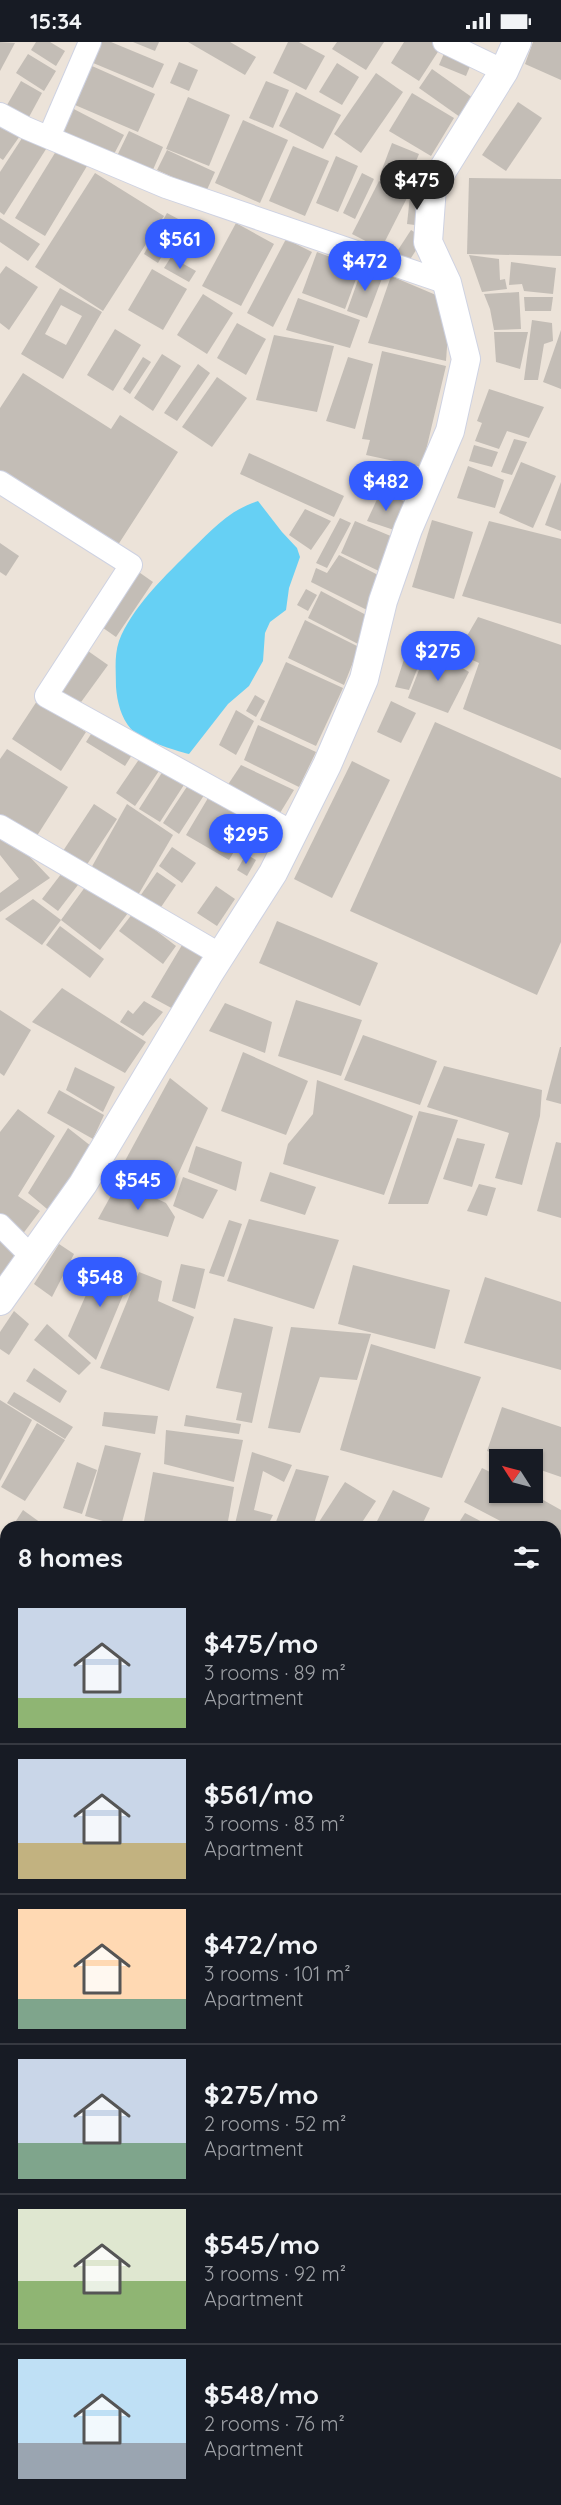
<!DOCTYPE html>
<html lang="en">
<head>
<meta charset="utf-8">
<style>
  :root { --surface:#171b24; --page:#20242c; --text:#f1f3f6; --muted:#9ea1a6; --line:#363941; --accent:#335cff }
  body { margin:0; font-family:Quicksand,sans-serif; background:var(--page); color:var(--text); height:100vh; display:flex; flex-direction:column; font-size:22px; white-space:nowrap }
  * { box-sizing:border-box; margin:0 }
  p { font-size:20px; color:var(--muted) }
  .icon { flex:none; width:33px; height:33px; fill:none; stroke:currentColor; stroke-width:2; stroke-linecap:round; stroke-linejoin:round }
  .map { position:relative; flex:1; overflow:hidden }
  .side { position:absolute; left:0px; top:1479px; width:561px; height:984px; display:flex; flex-direction:column; background:var(--surface); border-radius:18px 18px 0 0; box-shadow:0 2px 4px #0004 }
  .side>* { flex:none }
  .needle { width:39px; rotate:306deg }
  .buttons { position:absolute; left:489px; top:1407px; display:grid; gap:12px }
  .buttons a { display:grid; place-items:center; width:54px; height:54px; border-radius:0px; background:var(--surface); box-shadow:0 2px 4px #0004; font-size:30px }
  .price { position:absolute; translate:-50% -51px; padding:0 14px; border-radius:21px; background:var(--accent); color:#fff; font-size:20px; line-height:39px; filter:drop-shadow(0 2px 3px #0008) }
  .price::after { content:''; position:absolute; left:50%; top:36px; width:18px; height:14px; margin-left:-9px; background:inherit; clip-path:polygon(0 0,100% 0,50% 100%) }
  .price.selected { background:#222; color:#fff }
  ul { padding:0; list-style:none }
  li { display:flex; align-items:center; gap:18px; height:150px; padding:0 18px }
  li+li { border-top:2px solid var(--line) }
  li span { display:grid; place-items:center; flex:none; width:168px; height:120px; border-radius:0px; color:#555 }
  li>.icon { margin-inline-start:auto }
  span .icon { width:72px; height:72px; fill:#fffc; stroke-width:1 }
  li b { font-size:26px }
  h2 { display:flex; justify-content:space-between; align-items:center; height:72px; padding:0 18px; font-size:26px }
  .status { display:flex; justify-content:space-between; align-items:center; height:42px; padding:0 30px; background:var(--surface); direction:ltr }
  .status svg { height:16px; fill:currentColor }
  .map>svg:first-child { display:block }
  .water { fill:#66d0f4 }
  .building { fill:#c3bdb6; fill-rule:evenodd }
  .lines { fill:none; stroke-linecap:round; stroke-linejoin:round }
  .minor-casing { stroke:#ced2e2; stroke-width:24 }
  .tertiary-casing { stroke:#ced2e2; stroke-width:30 }
  .trunk-casing { stroke:#c7c7c7; stroke-width:34 }
  .minor { stroke:#fff; stroke-width:22 }
  .tertiary { stroke:#fff; stroke-width:28 }
  .trunk { stroke:#fbb452; stroke-width:33 }
</style>
</head>
<body>
<div class="status"><b>15:34</b><svg viewBox="0 0 49 12"><path d="M0 12V9h3v3zM5 12V6h3v6zM10 12V3h3v9zM15 12V0h3v12zM26 1h20v11H26zM47 4h2v5h-2z"/></svg></div>
<div class="map">
<svg width="561" height="2463" viewBox="0 0 561 2463">
  <rect width="100%" height="100%" fill="#ece3d9"/>
  <path class="water" d="M258 459 282 490 297 506 300 515 289 546 286 568 270 580 265 591 263 619 249 644 228 662 189 712C173 708 144 699 131 687 121 676 117 659 116 645 116 630 114 614 119 599 132 566 161 538 186 513 208 492 228 468 258 459Z"/>
  <g class="building">
    <path d="M0 0 15 1 0 29Z"/>
    <path d="M36 0H50L65 9 56 24 31 8Z"/>
    <path d="M94 0H111L164 22 153 46 86 18Z"/>
    <path d="M133 0H159L155 9Z"/>
    <path d="M188 0H230L256 15 245 33Z"/>
    <path d="M288 0H299L325 14 306 48 273 31Z"/>
    <path d="M337 0H384L366 28 332 7Z"/>
    <path d="M404 0H434L441 5 419 39 391 21Z"/>
    <path d="M449 0 478 5 466 34 439 23Z"/>
    <path d="M533 0H561V38L525 22Z"/>
    <path d="M28 12 56 29 44 49 16 31Z"/>
    <path d="M179 20 198 28 189 49 170 41Z"/>
    <path d="M337 21 359 35 342 63 319 50Z"/>
    <path d="M92 24 155 52 138 90 75 63Z"/>
    <path d="M432 27 473 56 460 75 419 46Z"/>
    <path d="M376 31 403 50 361 111 334 92Z"/>
    <path d="M21 39 42 51 29 75 7 63Z"/>
    <path d="M266 39 289 48 273 86 249 76Z"/>
    <path d="M296 50 341 73 323 107 279 84Z"/>
    <path d="M412 51 454 76 431 114 389 89Z"/>
    <path d="M188 55 230 73 209 124 166 107Z"/>
    <path d="M518 60 542 76 506 129 482 113Z"/>
    <path d="M66 63 124 93 112 116 54 86Z"/>
    <path d="M0 75 22 91 3 118 0 116Z"/>
    <path d="M243 78 288 98 260 161 215 141Z"/>
    <path d="M129 89 163 105 152 130 117 114Z"/>
    <path d="M26 90 48 104 4 173 0 170V130Z"/>
    <path d="M392 101 419 112 407 141 381 130Z"/>
    <path d="M293 104 329 119 305 174 269 159Z"/>
    <path d="M58 106 87 124 45 194 15 176Z"/>
    <path d="M167 108 215 130 206 150 157 128Z"/>
    <path d="M336 114 358 124 338 170 316 161Z"/>
    <path d="M95 131 164 174 103 269 35 225Z"/>
    <path d="M362 131 374 137 355 177 343 171Z"/>
    <path d="M469 136 561 137V214L467 212Z"/>
    <path d="M379 139 408 154 381 207 352 192Z"/>
    <path d="M410 154 427 156 423 184 407 182Z"/>
    <path d="M167 171 182 179 158 221 144 212Z"/>
    <path d="M0 176 40 202 28 219 0 200Z"/>
    <path d="M236 181 274 202 241 264 202 244Z"/>
    <path d="M411 188 424 196 409 219 396 211Z"/>
    <path d="M286 197 312 210 273 285 247 271Z"/>
    <path d="M317 210 360 226 345 267 302 251Z"/>
    <path d="M469 213 499 217 500 238 505 237 507 247 482 250Z"/>
    <path d="M171 215 196 229 189 240 164 226Z"/>
    <path d="M511 220 556 226 553 252 524 249 522 242 509 243Z"/>
    <path d="M6 224 38 245 9 288 0 281V232Z"/>
    <path d="M363 224 384 231 367 276 347 269Z"/>
    <path d="M152 227 187 247 163 288 128 268Z"/>
    <path d="M391 234 436 253 448 291 446 319 368 301Z"/>
    <path d="M60 246 102 270 63 337 21 312ZM61 263 82 274 66 303 45 292Z"/>
    <path d="M519 250 521 287 494 288 490 267 484 252Z"/>
    <path d="M203 252 233 271 207 312 177 293Z"/>
    <path d="M524 255H553L551 269H525Z"/>
    <path d="M298 256 360 278 350 306 286 288Z"/>
    <path d="M532 278 552 281 553 299 544 302 538 338H524Z"/>
    <path d="M237 281 266 297 246 333 217 316Z"/>
    <path d="M115 287 141 303 113 349 87 333Z"/>
    <path d="M561 288V347L543 340Z"/>
    <path d="M494 290H528L520 327 496 320Z"/>
    <path d="M274 293 334 304 317 370 256 358Z"/>
    <path d="M382 309 446 324 422 425 366 413 370 398 362 397Z"/>
    <path d="M162 312 181 324 153 369 134 356Z"/>
    <path d="M143 315 151 320 130 352 123 347Z"/>
    <path d="M348 315 373 322 355 387 326 379Z"/>
    <path d="M198 322 210 331 177 379 164 371Z"/>
    <path d="M23 331 111 387 120 373 178 410 116 506 0 431V366Z"/>
    <path d="M217 335 247 356 212 405 182 385Z"/>
    <path d="M489 347 544 365 529 396 507 389 499 407 475 399 482 381 477 379Z"/>
    <path d="M514 397 527 400 512 433 501 430Z"/>
    <path d="M474 403 498 410 492 425 469 419Z"/>
    <path d="M249 411 344 454 334 475 240 432Z"/>
    <path d="M521 420 556 434 533 486 499 471Z"/>
    <path d="M468 424 504 438 495 466 457 456Z"/>
    <path d="M561 440V489L545 483Z"/>
    <path d="M380 451 404 459 394 488 367 479Z"/>
    <path d="M305 467 331 479 311 508 289 493Z"/>
    <path d="M340 476 351 481 327 526 316 521Z"/>
    <path d="M432 478 473 490 454 557 412 545Z"/>
    <path d="M355 479 393 495 381 530 341 511Z"/>
    <path d="M489 479 561 497V582L462 554Z"/>
    <path d="M0 501 19 514 6 534 0 530Z"/>
    <path d="M339 513 380 534 367 568 311 540 316 526 327 531Z"/>
    <path d="M133 526 153 540 116 595 96 581Z"/>
    <path d="M306 547 317 553 308 569 297 563Z"/>
    <path d="M321 549 368 574 360 603 308 576Z"/>
    <path d="M478 575 561 603V708L463 667 479 621 457 611Z"/>
    <path d="M305 578 359 605 344 643 288 616Z"/>
    <path d="M409 602 425 607 409 648 395 645Z"/>
    <path d="M428 605 469 630 448 671 408 656Z"/>
    <path d="M88 609 108 623 76 667 57 654Z"/>
    <path d="M286 620 343 646 316 704 260 678Z"/>
    <path d="M255 653 265 659 256 675 246 669Z"/>
    <path d="M37 659 86 690 61 729 12 697Z"/>
    <path d="M391 659 416 671 401 701 377 690Z"/>
    <path d="M236 668 254 679 236 713 219 703Z"/>
    <path d="M435 680 561 736V900L537 953 350 869Z"/>
    <path d="M258 683 316 710 299 745 244 718Z"/>
    <path d="M96 684 135 708 125 724 86 700Z"/>
    <path d="M7 707 68 745 33 800 0 779V717Z"/>
    <path d="M144 710 163 723 135 764 116 751Z"/>
    <path d="M352 719 390 738 332 856 294 837Z"/>
    <path d="M168 721 189 735 160 780 139 767Z"/>
    <path d="M241 723 294 748 277 776 223 750Z"/>
    <path d="M192 737 208 747 179 792 163 781Z"/>
    <path d="M211 751 254 776 229 818 186 793Z"/>
    <path d="M94 762 117 777 86 824 63 809Z"/>
    <path d="M127 762 173 793 137 855 90 828Z"/>
    <path d="M6 790 50 836 0 870V851L19 837 0 813V795Z"/>
    <path d="M172 805 196 821 182 841 159 824Z"/>
    <path d="M246 812 256 818 247 834 237 828Z"/>
    <path d="M68 823 84 835 58 869 42 857Z"/>
    <path d="M157 830 176 843 157 871 138 857Z"/>
    <path d="M88 841 128 871 100 908 61 878Z"/>
    <path d="M216 844 235 857 217 884 197 871Z"/>
    <path d="M33 857 61 878 42 903 5 877Z"/>
    <path d="M133 871 176 904 163 922 119 889Z"/>
    <path d="M277 879 378 921 360 964 259 921Z"/>
    <path d="M60 884 104 917 90 936 46 903Z"/>
    <path d="M185 898 210 914 177 969 151 955Z"/>
    <path d="M62 946 146 1000 125 1031 32 980Z"/>
    <path d="M296 958 362 978 341 1034 278 1014Z"/>
    <path d="M144 959 163 970 143 994 120 980 128 968 133 972Z"/>
    <path d="M225 961 272 980 265 1011 209 989Z"/>
    <path d="M0 968 31 988 4 1034 0 1031Z"/>
    <path d="M363 993 437 1019 420 1063 344 1038Z"/>
    <path d="M560 1005H561V1062L546 1058Z"/>
    <path d="M243 1010 308 1039 286 1093 221 1069Z"/>
    <path d="M444 1024 542 1048 540 1074 522 1143 495 1136 509 1091 427 1065Z"/>
    <path d="M75 1025 115 1045 103 1070 66 1048Z"/>
    <path d="M170 1036 208 1066 171 1148 120 1128Z"/>
    <path d="M317 1038 413 1074 384 1153 283 1122 288 1102 313 1072Z"/>
    <path d="M59 1048 104 1073 93 1097 47 1071Z"/>
    <path d="M18 1067 55 1094 18 1154 40 1169 22 1193 0 1171V1090Z"/>
    <path d="M419 1069 458 1078 428 1162H388Z"/>
    <path d="M68 1086 96 1108 53 1172 28 1151Z"/>
    <path d="M457 1096 485 1102 472 1145 443 1137Z"/>
    <path d="M556 1100 561 1101V1176L537 1169Z"/>
    <path d="M196 1104 242 1120 236 1149 188 1130Z"/>
    <path d="M270 1130 316 1145 305 1173 260 1159Z"/>
    <path d="M183 1135 218 1148 203 1177 173 1164Z"/>
    <path d="M119 1139 166 1161 175 1175 168 1195 98 1177Z"/>
    <path d="M479 1142 496 1146 487 1174 467 1169Z"/>
    <path d="M249 1177 339 1198 314 1267 227 1239Z"/>
    <path d="M229 1178 242 1182 224 1235 209 1231Z"/>
    <path d="M0 1189 28 1218 0 1252Z"/>
    <path d="M59 1202 74 1212 52 1255 34 1242Z"/>
    <path d="M100 1221 133 1229 96 1318 68 1294Z"/>
    <path d="M181 1222 205 1227 195 1267 172 1259Z"/>
    <path d="M353 1223 450 1248 435 1307 338 1282Z"/>
    <path d="M139 1230 162 1239 158 1259 194 1275 169 1349 100 1326Z"/>
    <path d="M485 1235 561 1260V1328L464 1301Z"/>
    <path d="M14 1269 29 1282 9 1313 0 1307V1290Z"/>
    <path d="M234 1276 273 1285 252 1381 236 1378 242 1351 216 1346Z"/>
    <path d="M47 1282 91 1321 79 1333 34 1298Z"/>
    <path d="M291 1285 371 1292 357 1338 320 1335 300 1391 268 1386Z"/>
    <path d="M371 1302 481 1335 442 1436 340 1408Z"/>
    <path d="M34 1326 67 1349 60 1361 26 1339Z"/>
    <path d="M14 1350 73 1385 65 1397 7 1361Z"/>
    <path d="M0 1358 32 1378 0 1439Z"/>
    <path d="M502 1365 561 1385V1435L532 1425V1418H512L487 1409Z"/>
    <path d="M104 1370 158 1374 155 1392 102 1384Z"/>
    <path d="M186 1373 241 1382 239 1392 184 1384Z"/>
    <path d="M37 1381 65 1398 25 1459 1 1445Z"/>
    <path d="M166 1388 243 1398 234 1440 164 1422Z"/>
    <path d="M105 1403 141 1411 121 1484 85 1474Z"/>
    <path d="M252 1410 292 1423 284 1440 263 1429 254 1468 273 1473 267 1485H240L235 1482Z"/>
    <path d="M77 1420 97 1428 82 1472 63 1466Z"/>
    <path d="M482 1426 500 1435V1450H529L561 1468V1511L555 1508V1485H512L464 1460Z"/>
    <path d="M296 1427 329 1434 313 1485H274Z"/>
    <path d="M153 1430 234 1445 227 1485H178L144 1479Z"/>
    <path d="M345 1440 376 1459 359 1485H327L319 1480Z"/>
    <path d="M393 1448 430 1466 421 1485 375 1483Z"/>
    <path d="M23 1468 41 1481 39 1485H12Z"/>
    <path d="M465 1471 492 1485H456Z"/>
    <path d="M6 1493V1531L0 1539V1502Z"/>
    <path d="M555 1517 561 1520V1588L555 1584Z"/>
    <path d="M6 1542V1611L0 1621V1552Z"/>
    <path d="M555 1588 561 1592V1694L555 1689Z"/>
    <path d="M0 1636 6 1640V1657L0 1666Z"/>
    <path d="M561 1714V1772L555 1770V1728Z"/>
    <path d="M0 1826 6 1829V1895L0 1892Z"/>
    <path d="M0 1899 6 1902V1983L0 1993Z"/>
    <path d="M555 1965 561 1966V2034L555 2033Z"/>
    <path d="M6 2024V2070L0 2080V2036Z"/>
    <path d="M555 2045 561 2047V2071L555 2068Z"/>
    <path d="M561 2080V2101L555 2111V2090Z"/>
    <path d="M0 2100 6 2103V2151L0 2147Z"/>
    <path d="M555 2136 561 2139V2158L555 2172Z"/>
    <path d="M559 2313 561 2314V2460L555 2457V2323Z"/>
    <path d="M6 2436V2457H32L30 2463H0V2443Z"/>
    <path d="M160 2457H189L197 2463H156Z"/>
    <path d="M234 2457H273L279 2462 230 2463Z"/>
    <path d="M301 2457H441L453 2463H312Z"/>
  </g>
  <g class="lines">
    <defs>
      <g id="minor">
        <path d="M444 0 504 29"/>
        <path d="M0 72 26 86 166 145 447 241"/>
        <path d="M49 95 90 0"/>
        <path d="M0 440 131 523 46 654 292 790"/>
        <path d="M0 784 221 913"/>
        <path d="M0 1183 32 1215"/>
        <path d="M555 2210 561 2188"/>
        <path d="M0 2438 4 2428"/>
        <path d="M52 2457 62 2463"/>
        <path d="M92 2463 96 2457"/>
        <path d="M477 2463 479 2457"/>
      </g>
      <path id="tertiary" d="M0 1259 83 1142 208 933 273 831 327 723 364 637 383 559 408 487 450 389 466 317 447 241 428 200 432 145 504 29 517 0"/>
      <g id="trunk">
        <path d="M0 1739 6 1741"/>
        <path d="M0 1802 6 1803"/>
        <path d="M555 1892 561 1893"/>
        <path d="M555 1953 561 1954"/>
      </g>
    </defs>
    <use href="#minor" class="minor-casing"/>
    <use href="#tertiary" class="tertiary-casing"/>
    <use href="#trunk" class="trunk-casing"/>
    <use href="#minor" class="minor"/>
    <use href="#tertiary" class="tertiary"/>
    <use href="#trunk" class="trunk"/>
  </g>
</svg>
<div class="buttons">
<a><svg class="needle" viewBox="-14 -14 28 28"><path d="M0-13l5 13h-10z" fill="#e53935"/><path d="M0 13l5-13h-10z" fill="#9ea1a6"/></svg></a>
</div>
<b class="price selected" style="left:417px;top:169px">$475</b>
<b class="price" style="left:180px;top:228px">$561</b>
<b class="price" style="left:365px;top:250px">$472</b>
<b class="price" style="left:386px;top:470px">$482</b>
<b class="price" style="left:438px;top:640px">$275</b>
<b class="price" style="left:246px;top:823px">$295</b>
<b class="price" style="left:138px;top:1169px">$545</b>
<b class="price" style="left:100px;top:1266px">$548</b>
<section class="side">
<h2>8 homes<svg class="icon" aria-label="filters" viewBox="0 0 24 24"><path d="M4 7h16M4 17h16"/><circle cx="9" cy="7" r="2"/><circle cx="15" cy="17" r="2"/></svg></h2>
<ul>
<li><span style="background:linear-gradient(#c9d6e8 75%,#8fb573 0)"><svg class="icon" aria-label="home" viewBox="0 0 24 24"><path d="M3 11l9-7 9 7M6 9v11h12V9"/></svg></span><div><b>$475/mo</b><p>3 rooms · 89 m²</p><p>Apartment</p></div></li>
<li><span style="background:linear-gradient(#c9d6e8 70%,#c2b280 0)"><svg class="icon" aria-label="home" viewBox="0 0 24 24"><path d="M3 11l9-7 9 7M6 9v11h12V9"/></svg></span><div><b>$561/mo</b><p>3 rooms · 83 m²</p><p>Apartment</p></div></li>
<li><span style="background:linear-gradient(#ffd9b3 75%,#7fa58c 0)"><svg class="icon" aria-label="home" viewBox="0 0 24 24"><path d="M3 11l9-7 9 7M6 9v11h12V9"/></svg></span><div><b>$472/mo</b><p>3 rooms · 101 m²</p><p>Apartment</p></div></li>
<li><span style="background:linear-gradient(#c9d6e8 70%,#7fa58c 0)"><svg class="icon" aria-label="home" viewBox="0 0 24 24"><path d="M3 11l9-7 9 7M6 9v11h12V9"/></svg></span><div><b>$275/mo</b><p>2 rooms · 52 m²</p><p>Apartment</p></div></li>
<li><span style="background:linear-gradient(#dfe7d0 60%,#8fb573 0)"><svg class="icon" aria-label="home" viewBox="0 0 24 24"><path d="M3 11l9-7 9 7M6 9v11h12V9"/></svg></span><div><b>$545/mo</b><p>3 rooms · 92 m²</p><p>Apartment</p></div></li>
<li><span style="background:linear-gradient(#bfe0f5 70%,#9aa5b1 0)"><svg class="icon" aria-label="home" viewBox="0 0 24 24"><path d="M3 11l9-7 9 7M6 9v11h12V9"/></svg></span><div><b>$548/mo</b><p>2 rooms · 76 m²</p><p>Apartment</p></div></li>
</ul>
</section>
</div>
</body>
</html>
